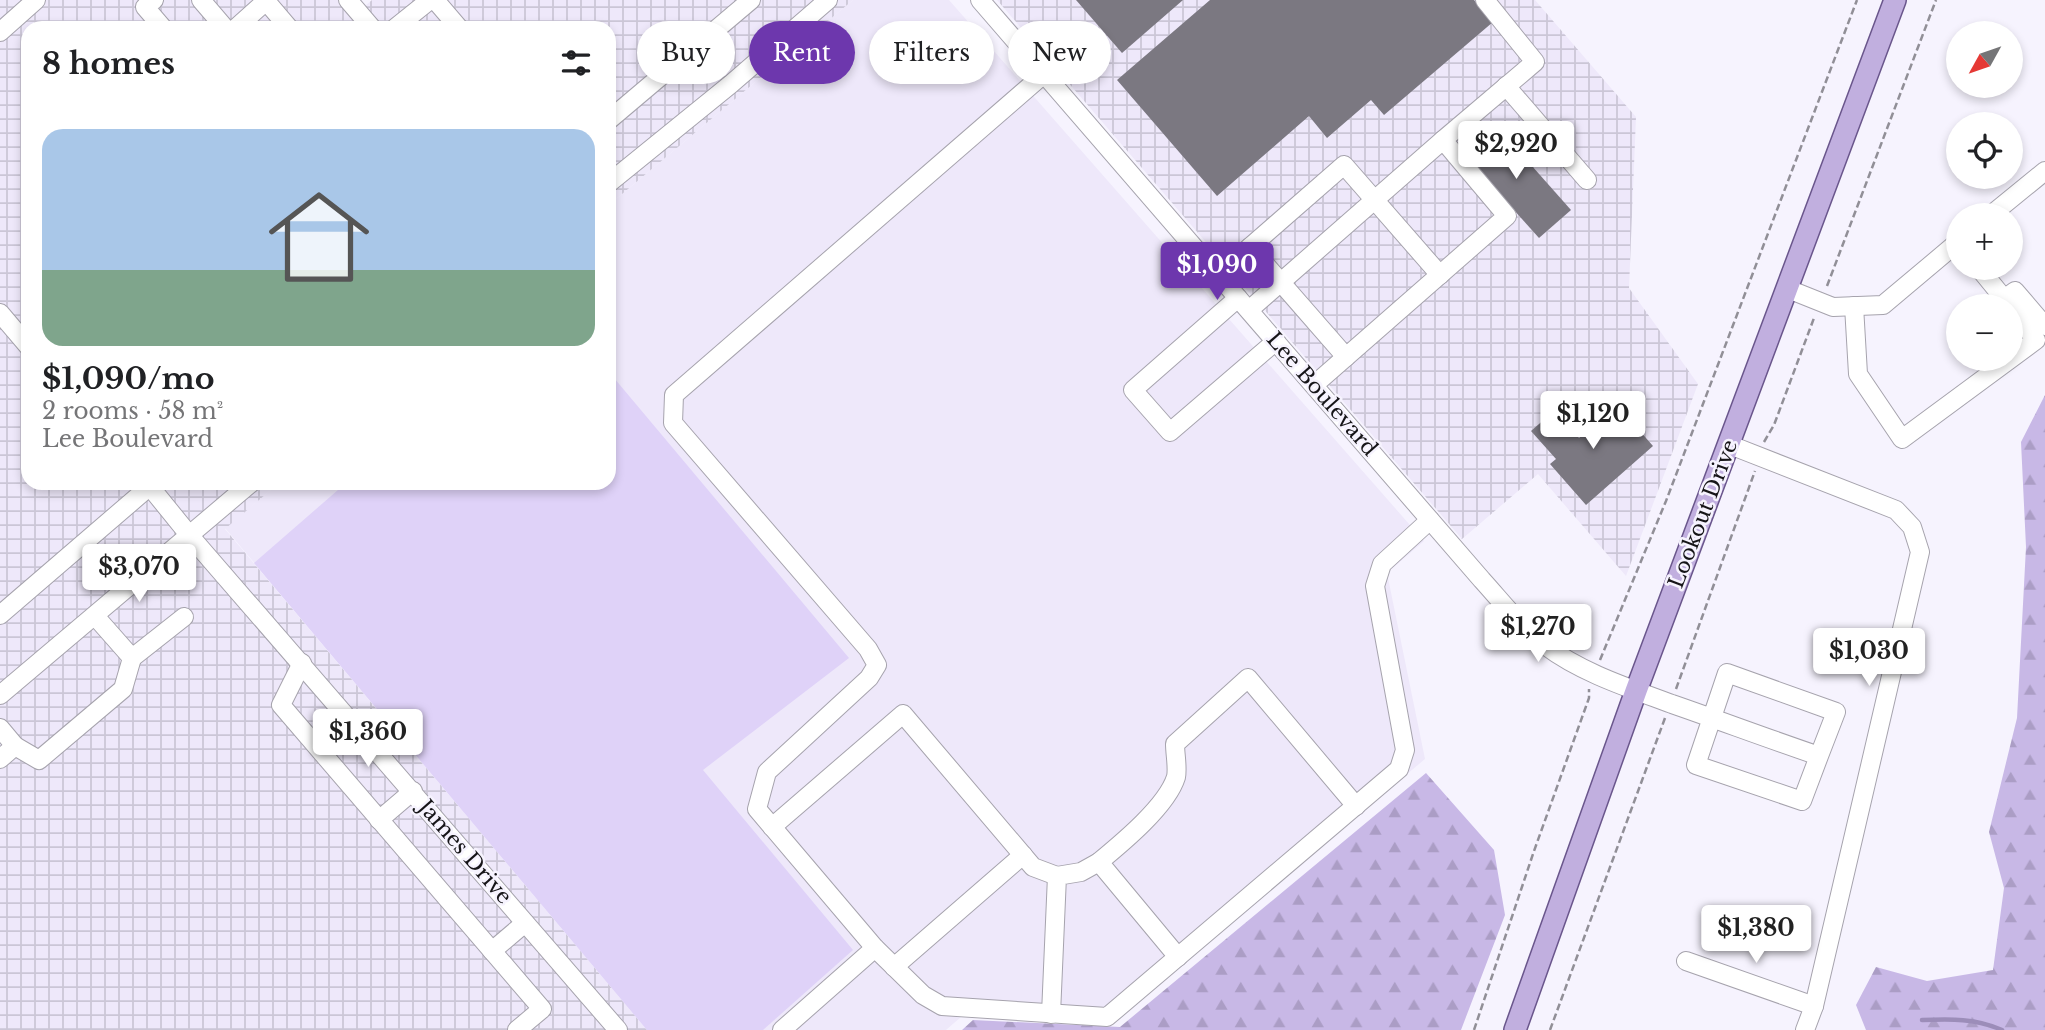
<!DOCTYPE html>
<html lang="en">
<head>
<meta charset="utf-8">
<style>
  :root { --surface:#fff; --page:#f2f2f2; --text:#202124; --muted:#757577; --line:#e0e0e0; --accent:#6d37ad }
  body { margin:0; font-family:"Libre Baskerville",serif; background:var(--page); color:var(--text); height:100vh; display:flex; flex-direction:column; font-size:26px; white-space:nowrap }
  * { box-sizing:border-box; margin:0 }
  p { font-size:23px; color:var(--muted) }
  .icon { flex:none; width:38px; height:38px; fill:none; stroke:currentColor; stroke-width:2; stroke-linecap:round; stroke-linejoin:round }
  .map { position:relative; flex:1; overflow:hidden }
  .side { position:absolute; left:21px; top:21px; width:595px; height:469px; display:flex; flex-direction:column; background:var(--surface); border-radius:21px; box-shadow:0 4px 10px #0003 }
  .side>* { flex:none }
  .banner { position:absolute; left:637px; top:21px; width:665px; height:63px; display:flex; gap:14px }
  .needle { width:46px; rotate:230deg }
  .fabs { position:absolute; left:1946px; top:21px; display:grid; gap:14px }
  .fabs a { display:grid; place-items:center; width:77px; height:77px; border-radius:50%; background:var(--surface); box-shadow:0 4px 10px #0003; font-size:35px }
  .price { position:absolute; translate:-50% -60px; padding:0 16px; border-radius:7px; background:#fff; color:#222; font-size:23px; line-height:46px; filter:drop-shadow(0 2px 4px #0008) }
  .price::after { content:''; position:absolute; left:50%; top:42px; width:21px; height:16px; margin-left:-10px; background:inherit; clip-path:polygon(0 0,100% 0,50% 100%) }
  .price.current { background:var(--accent); color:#fff }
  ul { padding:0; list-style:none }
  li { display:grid; align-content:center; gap:14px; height:371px; padding:0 21px }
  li+li { border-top:2px solid var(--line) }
  li span { display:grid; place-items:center; height:217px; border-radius:21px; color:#555 }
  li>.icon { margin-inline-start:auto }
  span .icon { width:126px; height:126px; fill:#fffc; stroke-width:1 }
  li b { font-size:30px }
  h2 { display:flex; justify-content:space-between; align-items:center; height:84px; padding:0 21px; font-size:30px }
  .chip { padding:0 24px; border-radius:32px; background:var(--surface); box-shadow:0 4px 10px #0003; font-size:24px; line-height:63px }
  .chip.current { background:var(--accent); color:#fff }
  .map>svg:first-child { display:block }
  .built { fill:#eee8fa }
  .industrial { fill:url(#industrial-grid) }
  .green { fill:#dfd2f8 }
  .forest { fill:url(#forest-firs) }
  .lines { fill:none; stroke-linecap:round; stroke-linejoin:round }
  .stream { stroke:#9c8db9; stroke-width:4.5 }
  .building { fill:#7b7881 }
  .minor-casing { stroke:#a6a3ad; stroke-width:20 }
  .major-casing { stroke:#6a568c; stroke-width:24 }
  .path { stroke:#918f97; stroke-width:2.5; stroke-dasharray:7 3.5; stroke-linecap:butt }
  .minor { stroke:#fff; stroke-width:18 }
  .major { stroke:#c1afdf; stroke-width:21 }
  .labels { text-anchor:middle; stroke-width:5; stroke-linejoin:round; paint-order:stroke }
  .street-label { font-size:21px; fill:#161518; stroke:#f6f3fe }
</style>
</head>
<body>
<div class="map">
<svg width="2045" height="1030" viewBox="0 0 2045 1030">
  <defs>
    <pattern id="industrial-grid" width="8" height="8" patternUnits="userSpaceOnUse" patternTransform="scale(1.75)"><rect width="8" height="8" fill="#eee8fa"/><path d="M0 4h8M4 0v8" fill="none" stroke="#cbc6d6"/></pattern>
    <pattern id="forest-firs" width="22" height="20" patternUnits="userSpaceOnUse" patternTransform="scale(1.75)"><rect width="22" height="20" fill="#c8b8e6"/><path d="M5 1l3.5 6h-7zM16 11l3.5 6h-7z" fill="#ab9dc5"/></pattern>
  </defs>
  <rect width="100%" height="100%" fill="#f6f3fe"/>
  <path class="built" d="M853 0H949L1424 541 1387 573 1425 759 1108 1025 969 1010 946 1030H647L225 528 279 483H609V205Z"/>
  <g class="industrial">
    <path d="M0 0H338L352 17 372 0H853L609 205V28H28V483H279L225 529 647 1030H0Z"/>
    <path d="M997 0H1535L1636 117 1629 288 1698 384 1626 576 1538 474 1462 539Z"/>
  </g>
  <path class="green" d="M609 372 849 658 703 770 853 950 763 1030H647L254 563 346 483H609Z"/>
  <g class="forest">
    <path d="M2045 395V1030H1866L1856 1005 1876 967 1927 981 1993 970 2004 888 1989 832 2017 718 2026 547 2021 442Z"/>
    <path d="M1426 773 1494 850 1505 915 1461 1030H962L973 1020 1120 1027Z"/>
  </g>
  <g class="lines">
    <path class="stream" d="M1922 1020C1950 1019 1976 1018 2002 1030"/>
  </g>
  <g class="building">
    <path d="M1076 0H1183L1122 53Z"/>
    <path d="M1210 0H1474L1493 22 1384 115 1371 100 1327 138 1309 116 1217 196 1117 80Z"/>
    <path d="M1494 123 1571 210 1539 238 1462 152Z"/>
    <path d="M1617 405 1653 446 1586 505 1550 464 1556 459 1531 431 1555 410 1579 438Z"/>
  </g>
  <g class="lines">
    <defs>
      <g id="minor">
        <path d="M154 0 145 7 163 28"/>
        <path d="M201 0 225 28"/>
        <path d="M348 0 372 28"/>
        <path d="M435 0 459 28"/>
        <path d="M980 0 1482 580C1502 602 1521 627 1546 646 1582 673 1629 688 1672 704 1721 721 1769 739 1819 756L1836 712 1727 673 1696 765 1802 801 1819 756"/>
        <path d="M236 28 266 1 289 28"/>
        <path d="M395 28 430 0"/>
        <path d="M0 32 36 0"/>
        <path d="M1044 74 674 395 673 423 868 649 877 665 869 678 767 772 757 809 875 948 923 995 942 1006 1107 1017 1399 769 1405 750 1375 586 1382 564 1430 520"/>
        <path d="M1506 86 1587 180"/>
        <path d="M609 120 751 0"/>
        <path d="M1443 140 1535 62 1485 0"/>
        <path d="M609 183 731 84 828 0"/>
        <path d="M1991 215 2045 171"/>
        <path d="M1250 247 1346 357"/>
        <path d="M1979 268 2010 306"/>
        <path d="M1218 275 1344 165 1440 275"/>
        <path d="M1788 289 1833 307 1883 305 1958 242"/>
        <path d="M1238 298 1133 390 1170 432 1276 341"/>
        <path d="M2004 299 2015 291 2045 326"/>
        <path d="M1854 306 1858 374 1902 439 2036 340 2011 308"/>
        <path d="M1249 310 1443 140 1507 216 1314 385"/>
        <path d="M0 313 28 346"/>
        <path d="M1730 445 1896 510 1912 527 1920 552 1814 1006 1805 1030"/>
        <path d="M147 483 190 536 618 1030"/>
        <path d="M0 615 150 486"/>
        <path d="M132 658 184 617"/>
        <path d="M302 663 281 705 542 1009 517 1030"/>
        <path d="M0 695 251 483"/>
        <path d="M0 728 15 746"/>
        <path d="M0 759 15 746 39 760 123 689 132 658 95 616"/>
        <path d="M379 820 413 791"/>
        <path d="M772 827 903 714 1033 867 1057 876"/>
        <path d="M492 951 525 923"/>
        <path d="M1178 957 1099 862C1122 843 1167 806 1176 777 1178 768 1175 754 1175 744L1248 678 1356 806"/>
        <path d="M1686 961 1814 1006"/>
        <path d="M894 967 1023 855"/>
        <path d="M1051 1014 1057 876 1081 872 1099 862"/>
        <path d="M782 1030 875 948"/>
      </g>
      <path id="major" d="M1515 1030 1636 691 1895 0"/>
    </defs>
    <use href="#minor" class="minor-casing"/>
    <use href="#major" class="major-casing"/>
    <g class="path">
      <path d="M1827 286 1936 0"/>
      <path d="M1764 442 1774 425 1814 318"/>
      <path d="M1600 660 1666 501 1857 0"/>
      <path d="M1676 689 1755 471"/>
      <path d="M1474 1030 1534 851 1589 698V689"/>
      <path d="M1550 1030 1665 718"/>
    </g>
    <use href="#minor" class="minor"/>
    <use href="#major" class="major"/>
  </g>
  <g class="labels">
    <g class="street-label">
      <text transform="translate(1322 394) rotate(49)" y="7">Lee Boulevard</text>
      <text transform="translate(1703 514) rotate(-69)" y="7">Lookout Drive</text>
      <text transform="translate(465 852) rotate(49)" y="7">James Drive</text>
    </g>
  </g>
</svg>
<div class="fabs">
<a><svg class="needle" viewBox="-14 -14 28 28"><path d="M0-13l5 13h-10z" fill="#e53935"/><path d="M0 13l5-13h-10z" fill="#757577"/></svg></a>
<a><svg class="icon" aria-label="locate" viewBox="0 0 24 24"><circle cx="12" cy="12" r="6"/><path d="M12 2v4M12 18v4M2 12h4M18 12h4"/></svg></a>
<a>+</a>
<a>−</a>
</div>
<b class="price" style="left:1516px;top:181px">$2,920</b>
<b class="price current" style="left:1217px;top:302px">$1,090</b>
<b class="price" style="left:1593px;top:451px">$1,120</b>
<b class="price" style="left:139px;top:604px">$3,070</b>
<b class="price" style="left:1538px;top:664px">$1,270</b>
<b class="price" style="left:1869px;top:688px">$1,030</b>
<b class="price" style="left:368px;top:769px">$1,360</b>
<b class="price" style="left:1756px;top:965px">$1,380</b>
<div class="banner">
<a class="chip">Buy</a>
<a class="chip current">Rent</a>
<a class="chip">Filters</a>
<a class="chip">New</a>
</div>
<section class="side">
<h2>8 homes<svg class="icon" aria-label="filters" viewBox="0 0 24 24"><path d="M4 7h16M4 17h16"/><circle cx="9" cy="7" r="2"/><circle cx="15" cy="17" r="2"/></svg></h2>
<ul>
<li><span style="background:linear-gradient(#a9c7e8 65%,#7fa58c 0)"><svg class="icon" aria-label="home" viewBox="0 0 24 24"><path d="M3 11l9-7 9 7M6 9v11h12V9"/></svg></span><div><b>$1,090/mo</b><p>2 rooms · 58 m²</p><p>Lee Boulevard</p></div></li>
</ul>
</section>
</div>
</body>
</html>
